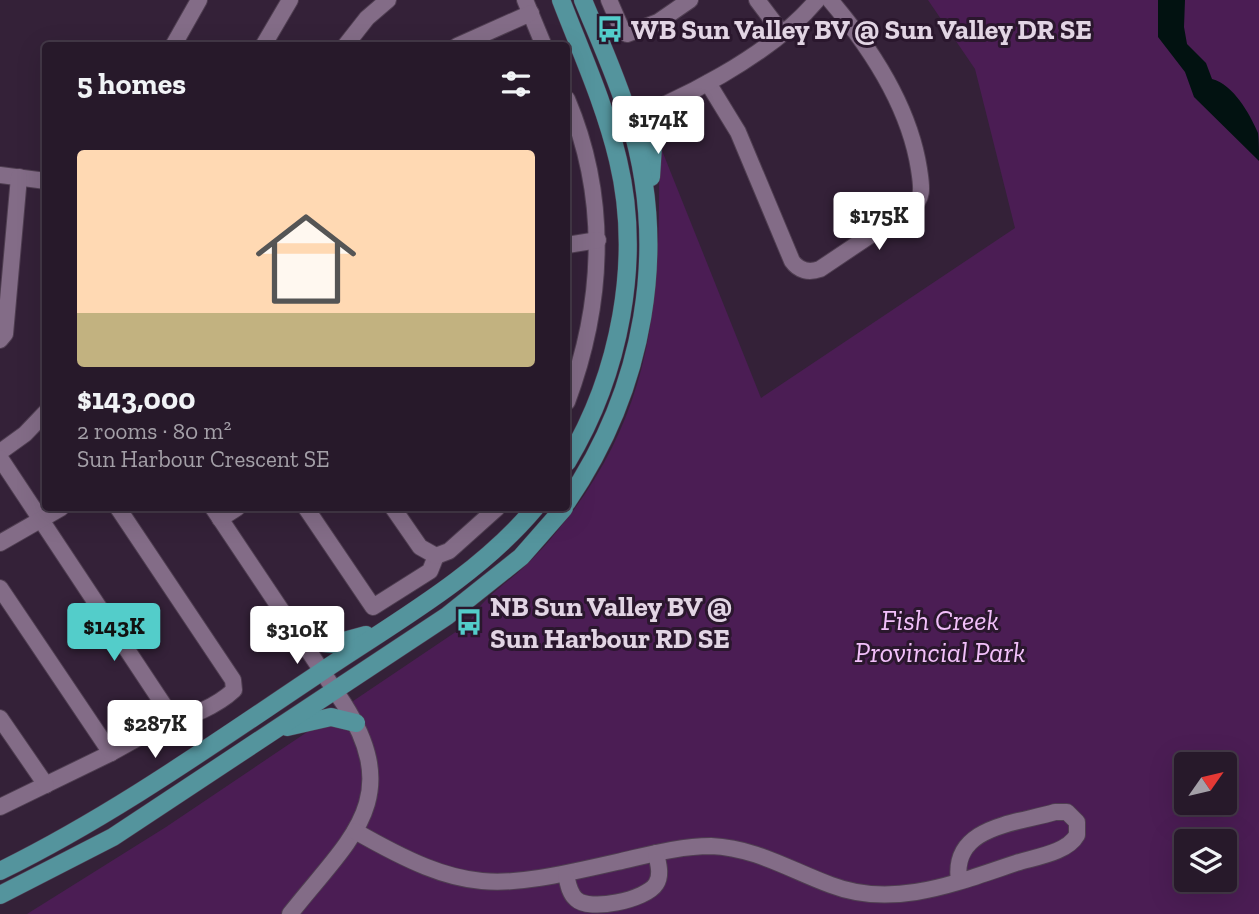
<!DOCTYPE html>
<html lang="en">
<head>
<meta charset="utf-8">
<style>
  :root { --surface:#27192a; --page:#2f2232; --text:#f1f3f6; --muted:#a4a0a8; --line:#433847; --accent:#53cdca }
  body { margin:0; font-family:"Zilla Slab",serif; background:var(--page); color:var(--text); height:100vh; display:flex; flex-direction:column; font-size:26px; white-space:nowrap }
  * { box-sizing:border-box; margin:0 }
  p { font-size:23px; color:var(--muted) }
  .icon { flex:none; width:38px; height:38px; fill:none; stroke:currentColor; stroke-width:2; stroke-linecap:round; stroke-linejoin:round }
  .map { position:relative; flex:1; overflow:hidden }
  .panel { position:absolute; left:42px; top:42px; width:528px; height:469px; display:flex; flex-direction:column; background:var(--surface); border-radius:7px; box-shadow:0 7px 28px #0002,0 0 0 2px var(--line) }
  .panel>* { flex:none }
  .needle { width:46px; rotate:56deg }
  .controls { position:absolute; left:1174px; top:752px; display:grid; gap:14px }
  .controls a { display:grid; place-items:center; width:63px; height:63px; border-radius:7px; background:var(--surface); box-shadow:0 7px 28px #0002,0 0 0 2px var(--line); font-size:35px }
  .price { position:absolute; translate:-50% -60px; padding:0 16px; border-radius:7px; background:#fff; color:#222; font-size:23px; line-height:46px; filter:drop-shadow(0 2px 4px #0008) }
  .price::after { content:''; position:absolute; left:50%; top:42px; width:21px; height:16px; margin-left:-10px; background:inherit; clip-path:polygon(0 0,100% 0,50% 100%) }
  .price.active { background:var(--accent); color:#111 }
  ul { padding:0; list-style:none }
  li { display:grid; align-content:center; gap:14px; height:371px; padding:0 35px }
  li+li { border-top:2px solid var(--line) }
  li span { display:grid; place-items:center; height:217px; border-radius:7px; color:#555 }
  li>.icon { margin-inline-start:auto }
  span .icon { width:126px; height:126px; fill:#fffc; stroke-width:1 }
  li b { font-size:30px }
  h2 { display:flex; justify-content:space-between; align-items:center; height:84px; padding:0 35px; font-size:30px }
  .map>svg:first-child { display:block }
  .green { fill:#4b1d54; fill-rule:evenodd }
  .water { fill:#021211 }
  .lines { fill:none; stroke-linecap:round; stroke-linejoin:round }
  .minor-casing { stroke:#4f3e51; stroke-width:18 }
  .major-casing { stroke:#4f3e51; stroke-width:19 }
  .minor { stroke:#836c87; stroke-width:16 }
  .major { stroke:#54949d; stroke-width:18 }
  .labels { text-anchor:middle; stroke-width:6; stroke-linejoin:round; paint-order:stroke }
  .poi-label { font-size:28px; font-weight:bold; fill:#e2d5e4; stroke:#2a172d; text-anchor:start }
  .park-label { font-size:28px; font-style:italic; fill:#f2c0fa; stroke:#2a172d }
</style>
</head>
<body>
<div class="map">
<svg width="1259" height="914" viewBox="0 0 1259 914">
  <rect width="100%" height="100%" fill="#342138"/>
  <path class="green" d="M928 0H1259V914H27L166 827 469 623C482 597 507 584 527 564 542 550 554 535 566 520 659 401 660 286 659 143L761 398 1015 228 975 69ZM1186 765H1225V803H1186ZM1186 842H1225V880H1186Z"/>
  <path class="water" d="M1158 0H1185L1184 27 1187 44 1206 63 1212 79C1233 84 1250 114 1258 133 1259 141 1259 153 1259 161L1194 97 1185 72 1158 37Z"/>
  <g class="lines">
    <defs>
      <g id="minor">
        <path d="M525 0 544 46"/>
        <path d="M609 0 622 30 627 34 658 22 690 0"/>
        <path d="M757 0 782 33"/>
        <path d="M173 46 199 0"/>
        <path d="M263 46 290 0"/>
        <path d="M345 46 367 18 388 0"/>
        <path d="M457 46 531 13"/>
        <path d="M708 83 738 132 792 261C799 271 809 273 820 269L911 208C925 198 921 184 919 169 909 105 871 48 830 0"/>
        <path d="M567 99C609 198 604 303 567 402"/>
        <path d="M609 127C677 103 770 56 817 0"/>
        <path d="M0 175 46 181"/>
        <path d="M567 245 598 240"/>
        <path d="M0 340 5 334 19 177"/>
        <path d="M0 452 25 434 46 412"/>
        <path d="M0 458 163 704 167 718 156 728 111 753 0 807"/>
        <path d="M118 508 233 680 234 690C219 704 187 721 167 718"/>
        <path d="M213 508 344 704C405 800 349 839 290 914"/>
        <path d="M306 508 373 607 430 571 436 556"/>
        <path d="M393 508 420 547 436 556 449 551 497 508"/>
        <path d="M220 519 237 508"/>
        <path d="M0 543 61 508"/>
        <path d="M0 588 111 753"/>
        <path d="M0 718 46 785"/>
        <path d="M355 831C467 895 494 890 617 862 648 855 679 846 711 846 756 848 790 870 831 885 893 909 956 883 1016 863 1035 857 1067 853 1077 835V822L1067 812H1055C1015 824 951 826 959 881"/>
        <path d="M566 875C568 883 569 893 576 899 589 912 646 900 656 884 662 875 658 863 656 853"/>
      </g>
      <g id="major">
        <path d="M561 0C581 52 605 105 618 160 642 260 620 374 567 462"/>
        <path d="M651 177 654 130 667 106"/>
        <path d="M567 502C644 389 670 250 629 118 617 78 599 39 583 0"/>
        <path d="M302 641 333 644 366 635"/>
        <path d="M287 727 331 717 356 723"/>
        <path d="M0 871C114 815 216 742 321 672 395 622 477 577 535 508"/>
        <path d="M0 895 113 837 447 616 521 557 564 508"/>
      </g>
    </defs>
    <use href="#minor" class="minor-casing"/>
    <use href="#major" class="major-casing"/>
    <use href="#minor" class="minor"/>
    <use href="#major" class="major"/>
  </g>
  <defs>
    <symbol id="bus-bare" viewBox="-9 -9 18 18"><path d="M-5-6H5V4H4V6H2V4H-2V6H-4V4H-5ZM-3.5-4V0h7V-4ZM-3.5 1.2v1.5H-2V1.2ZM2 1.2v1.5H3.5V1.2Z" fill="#53cdca" stroke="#2a172d" stroke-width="2.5" paint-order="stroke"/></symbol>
  </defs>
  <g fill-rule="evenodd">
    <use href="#bus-bare" x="591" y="10" width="38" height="38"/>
    <use href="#bus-bare" x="450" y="603" width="38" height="38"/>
  </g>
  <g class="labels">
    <g class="poi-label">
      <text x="631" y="39">WB Sun Valley BV @ Sun Valley DR SE</text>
      <text x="490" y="616">NB Sun Valley BV @<tspan x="490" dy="32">Sun Harbour RD SE</tspan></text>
    </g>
    <g class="park-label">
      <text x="940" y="630">Fish Creek<tspan x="940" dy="32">Provincial Park</tspan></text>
    </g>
  </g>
</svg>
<div class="controls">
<a><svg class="needle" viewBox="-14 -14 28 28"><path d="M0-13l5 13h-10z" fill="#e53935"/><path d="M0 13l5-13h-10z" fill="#a4a0a8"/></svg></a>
<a><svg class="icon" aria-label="layers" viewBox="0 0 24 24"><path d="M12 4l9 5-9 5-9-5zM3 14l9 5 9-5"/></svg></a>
</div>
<b class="price" style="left:658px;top:156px">$174K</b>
<b class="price" style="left:879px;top:252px">$175K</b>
<b class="price active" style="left:114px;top:663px">$143K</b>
<b class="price" style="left:297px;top:666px">$310K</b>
<b class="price" style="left:155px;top:760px">$287K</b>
<section class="panel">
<h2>5 homes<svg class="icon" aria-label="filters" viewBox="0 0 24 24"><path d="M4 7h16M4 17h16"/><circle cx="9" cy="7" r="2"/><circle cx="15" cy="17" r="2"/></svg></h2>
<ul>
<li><span style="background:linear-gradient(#ffd9b3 75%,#c2b280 0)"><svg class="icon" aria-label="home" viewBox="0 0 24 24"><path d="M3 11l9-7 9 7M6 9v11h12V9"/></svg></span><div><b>$143,000</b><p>2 rooms · 80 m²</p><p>Sun Harbour Crescent SE</p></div></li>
</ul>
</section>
</div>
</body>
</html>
